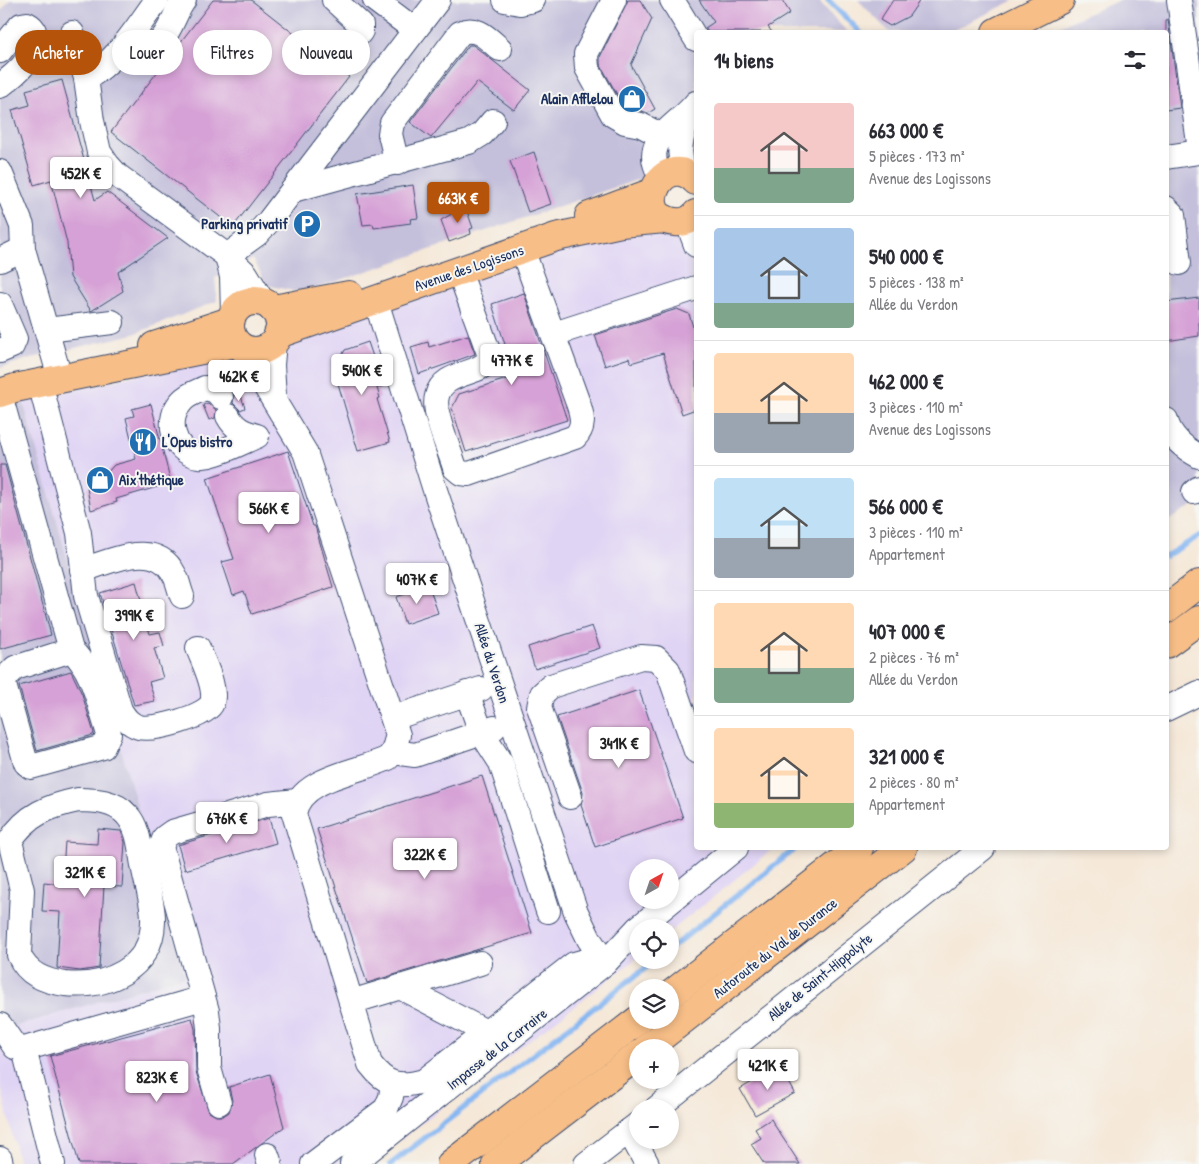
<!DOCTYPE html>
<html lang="fr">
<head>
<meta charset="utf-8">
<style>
  :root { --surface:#fff; --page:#f2f2f3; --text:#2b2b33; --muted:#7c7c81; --line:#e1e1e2; --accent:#b45309 }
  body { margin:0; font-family:"Patrick Hand",sans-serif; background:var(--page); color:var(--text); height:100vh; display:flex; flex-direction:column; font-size:19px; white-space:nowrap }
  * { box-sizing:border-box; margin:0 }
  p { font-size:16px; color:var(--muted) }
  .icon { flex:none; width:28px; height:28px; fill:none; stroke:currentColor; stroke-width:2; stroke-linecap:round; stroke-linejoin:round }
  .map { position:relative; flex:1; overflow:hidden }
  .sheet { position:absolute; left:694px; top:30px; width:475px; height:820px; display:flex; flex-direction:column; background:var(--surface); border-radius:5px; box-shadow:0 2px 8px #0003 }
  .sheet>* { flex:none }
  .hud { position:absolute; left:15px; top:30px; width:475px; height:45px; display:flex; gap:10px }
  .needle { width:32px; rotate:40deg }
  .buttons { position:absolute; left:629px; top:859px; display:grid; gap:10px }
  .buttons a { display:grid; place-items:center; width:50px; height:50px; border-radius:50%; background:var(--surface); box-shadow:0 2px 8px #0003; font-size:25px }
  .price { position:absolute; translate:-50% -42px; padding:0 11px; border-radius:5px; background:#fff; color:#222; font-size:16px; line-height:32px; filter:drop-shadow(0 1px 2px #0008) }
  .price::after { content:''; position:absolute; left:50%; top:30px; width:15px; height:11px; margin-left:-8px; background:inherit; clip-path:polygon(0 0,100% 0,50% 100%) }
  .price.on { background:var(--accent); color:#fff }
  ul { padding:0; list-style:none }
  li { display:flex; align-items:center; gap:15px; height:125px; padding:0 20px }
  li+li { border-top:1px solid var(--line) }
  li span { display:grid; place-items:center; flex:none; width:140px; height:100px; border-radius:5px; color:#555 }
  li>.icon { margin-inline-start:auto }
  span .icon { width:60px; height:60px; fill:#fffc; stroke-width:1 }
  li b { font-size:21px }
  h2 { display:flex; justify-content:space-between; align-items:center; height:60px; padding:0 20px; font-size:21px }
  .tag { padding:0 18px; border-radius:22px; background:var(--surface); box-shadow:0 2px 8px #0003; font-size:18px; line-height:45px }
  .tag.on { background:var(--accent); color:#fff }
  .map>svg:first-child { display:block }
  .built { fill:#e0d4f4; fill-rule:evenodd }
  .industrial { fill:#c4c0db }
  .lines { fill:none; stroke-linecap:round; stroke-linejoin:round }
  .stream { stroke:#87b7f2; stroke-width:5.5 }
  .building { fill:#d6a1d6 }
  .minor-casing { stroke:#3c4b70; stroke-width:26 }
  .major-casing { stroke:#3c4b70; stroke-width:30 }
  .highway-casing { stroke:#3c4b70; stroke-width:30 }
  .minor { stroke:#fff; stroke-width:24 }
  .major { stroke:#f7be87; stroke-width:28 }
  .highway { stroke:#f7be87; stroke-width:28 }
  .labels { text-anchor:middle; stroke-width:4; stroke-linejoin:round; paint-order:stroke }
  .poi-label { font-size:15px; font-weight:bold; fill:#1b2f5e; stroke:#f6f6f2; text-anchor:end }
  .street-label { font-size:15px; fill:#1b2f5e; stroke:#f6f6f2 }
</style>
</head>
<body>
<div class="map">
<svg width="1199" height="1164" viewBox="0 0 1199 1164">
  <rect width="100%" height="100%" fill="#f6f6f2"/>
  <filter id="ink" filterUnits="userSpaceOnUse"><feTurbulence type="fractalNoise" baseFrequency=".02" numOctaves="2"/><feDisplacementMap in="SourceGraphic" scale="10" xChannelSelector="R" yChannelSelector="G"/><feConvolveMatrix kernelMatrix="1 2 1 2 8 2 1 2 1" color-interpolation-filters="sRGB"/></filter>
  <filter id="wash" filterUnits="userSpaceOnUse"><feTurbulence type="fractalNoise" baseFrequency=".0096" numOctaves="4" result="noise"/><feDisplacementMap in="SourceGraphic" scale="20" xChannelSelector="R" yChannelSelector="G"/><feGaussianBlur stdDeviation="1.12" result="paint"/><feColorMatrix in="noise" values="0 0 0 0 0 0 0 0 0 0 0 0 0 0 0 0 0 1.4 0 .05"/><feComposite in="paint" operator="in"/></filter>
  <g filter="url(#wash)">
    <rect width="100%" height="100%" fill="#f5e8d8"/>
    <path class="built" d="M696 222V848H774L670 932V928H638L637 958 369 1164H19L0 1084V1031L185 976 23 401 138 375 223 360 239 369 277 357 287 339 561 243ZM638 868H670V900H638Z"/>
    <g class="industrial">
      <path d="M10 0H818L847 32H696V160L302 293 267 285 253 259 215 278 217 301 134 334 28 359 0 368V12Z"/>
      <path d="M858 0H1015L949 32H889Z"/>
      <path d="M1120 0H1199V502L1166 522V32H1046Z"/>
      <path d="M23 401 185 976 0 1031V411Z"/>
    </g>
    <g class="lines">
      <g class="stream">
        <path d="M828 0 860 32"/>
        <path d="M1166 556 1199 536"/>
        <path d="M670 949 796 848"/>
        <path d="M391 1164 656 960"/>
      </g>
    </g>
    <g id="blocks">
      <g class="building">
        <path d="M213 0H251L349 77 233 227 111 132Z"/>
        <path d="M628 0H640L652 19 631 65 655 109 648 113 623 105 600 64V57Z"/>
        <path d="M699 0H782L790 13 768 27 772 32H708L705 28 714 22Z"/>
        <path d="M893 0H920L909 16 890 26 880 20Z"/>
        <path d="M1168 19 1180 108 1166 110V20Z"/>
        <path d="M469 45H473L530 90 514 110 477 82 431 138 410 122Z"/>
        <path d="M62 80 95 200 107 192 168 238 118 272 123 291 93 310 91 311 70 277 67 243 51 180 34 185 12 110 30 105 26 90Z"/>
        <path d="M534 152 551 204 528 212 510 161Z"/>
        <path d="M413 185 418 218 410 219 411 223 374 228 373 224 363 225 357 194Z"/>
        <path d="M463 200 473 228 470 229 471 234 449 242 441 220 450 215Z"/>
        <path d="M524 293 567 420 466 452 452 408 459 394 510 378 506 365 511 363 492 304Z"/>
        <path d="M1199 298V336L1166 341V302Z"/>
        <path d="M677 309 689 314 696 337V409L682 414 663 353 631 363 629 358 605 366 595 335Z"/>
        <path d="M468 335 475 354 419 374 411 347 428 342 429 347Z"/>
        <path d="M368 342 383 386 377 388 380 398 377 399 390 442 358 451 334 370 345 350Z"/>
        <path d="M240 393 245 408 240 410 233 403 234 395Z"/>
        <path d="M208 403 216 410 215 418 209 420 203 405Z"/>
        <path d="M151 404 171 483 116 499 117 502 91 510 87 488 97 484 114 465 136 459 126 418 134 416 132 409Z"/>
        <path d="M288 451 313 526H315L333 587 252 614 244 591 233 595 222 562 234 559 207 478Z"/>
        <path d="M0 465H5L51 635 0 649Z"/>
        <path d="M136 582 150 634 160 632 164 646 154 648 163 678 149 682 155 701 134 705 100 593Z"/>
        <path d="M429 586 438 613 405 624 396 597Z"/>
        <path d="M592 626 600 648 535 669 528 647Z"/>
        <path d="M71 671 82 694 94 733 93 735 37 751 19 686Z"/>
        <path d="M639 690 683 818 595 847 581 805 583 793 557 717Z"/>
        <path d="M482 776 532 933 367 983 317 829Z"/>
        <path d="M269 818 276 843 185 870 178 845Z"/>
        <path d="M98 829 121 831 125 842 122 887 104 886 99 968 80 971 57 968 60 912 42 911 44 882 62 884 65 842 97 844Z"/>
        <path d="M192 1018 195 1029 196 1072 209 1112 216 1116H223L229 1112 232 1100 229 1087 270 1074 284 1127 233 1164H79L50 1056Z"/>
        <path d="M780 1066 795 1093 755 1115 740 1089Z"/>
        <path d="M771 1119 775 1126 800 1164H764L751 1144 761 1138 755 1129Z"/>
      </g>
    </g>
  </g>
  <g filter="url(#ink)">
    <use href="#blocks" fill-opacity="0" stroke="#3c4b70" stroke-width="1"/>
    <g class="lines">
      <defs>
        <g id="minor">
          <path d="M157 0C136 28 117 62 86 78L92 121 99 152 107 164 118 176 227 256 246 274 263 302"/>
          <path d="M334 0 361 25V31L343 54"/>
          <path d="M375 0 415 30"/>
          <path d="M505 0 520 3 533 0"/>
          <path d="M614 0 586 54 587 68 613 115 625 122 641 125 660 135"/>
          <path d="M672 0 696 39"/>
          <path d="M1179 0 1199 143"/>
          <path d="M72 33 86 78"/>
          <path d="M162 39C172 28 175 12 184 0"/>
          <path d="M0 51 21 25 27 24C35 28 35 32 34 40 31 62 17 73 0 86"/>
          <path d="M1166 157 1199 152"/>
          <path d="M397 163 390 134 392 123 460 33C477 25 488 39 500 49"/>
          <path d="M0 172 22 226 23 249 60 378"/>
          <path d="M685 173C675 148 683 135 690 111"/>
          <path d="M662 178C637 141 677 127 696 103"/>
          <path d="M293 190 469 142 482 134 493 121"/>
          <path d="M1166 208 1173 215 1179 263"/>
          <path d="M687 221 696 245"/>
          <path d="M227 256 257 234 269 221 438 0"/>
          <path d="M227 256 232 277 233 314"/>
          <path d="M0 260 23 249"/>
          <path d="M459 271 490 356C485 377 443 369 437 396 432 414 450 450 455 468L461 473 469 474 575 437C584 428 583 418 579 406L522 249"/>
          <path d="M376 301 434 487 576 912 589 939 605 963"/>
          <path d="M0 304 15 339 12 346 0 351"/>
          <path d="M47 330 112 322"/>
          <path d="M554 334 696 288"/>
          <path d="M242 348 305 452 398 735 393 752 388 758C361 772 299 777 294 814L370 1064C386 1085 398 1088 424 1081L574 964 589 960 605 963"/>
          <path d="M40 383 79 533 86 596 120 710C125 718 129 724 139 727 152 731 207 717 212 703 217 688 204 664 198 648"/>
          <path d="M0 395 71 650C94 670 99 706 109 734L103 747 31 767 26 763 4 685 6 677 15 668 71 650"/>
          <path d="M274 396 272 365 274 342"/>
          <path d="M221 397 216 391 205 388C197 392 188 394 182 401 165 418 172 452 198 456 213 458 242 442 257 436 243 432 235 429 228 416"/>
          <path d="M1166 420C1169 436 1185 449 1199 456"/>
          <path d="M1194 492 1199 488"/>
          <path d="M82 570C110 562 156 538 174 574 178 580 179 589 182 596"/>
          <path d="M467 693 481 732 501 763 548 911"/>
          <path d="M1166 709 1199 693"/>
          <path d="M393 718 481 689"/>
          <path d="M393 752 415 755 494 728"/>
          <path d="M570 797 539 707 542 694 551 686 641 657 656 658 668 670 696 751"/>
          <path d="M78 800C95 800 115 801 127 815 140 829 140 852 144 870 147 886 154 906 153 922 152 969 106 988 65 984 44 981 27 974 19 955L22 890 10 841C26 815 49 806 78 800Z"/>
          <path d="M638 928 736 848"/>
          <path d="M400 987 486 1032"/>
          <path d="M351 1002 480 963"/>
          <path d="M0 1025 15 1047 24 1049 203 998"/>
          <path d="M24 1049 53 1164"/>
          <path d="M219 1103 209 1068V1028L207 1011 161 847 165 837 172 832 268 804 297 801"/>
          <path d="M657 1108 983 848"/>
          <path d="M629 1131 647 1164"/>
          <path d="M267 1155 270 1164"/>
          <path d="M0 1159 1 1164"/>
          <path d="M313 1164 386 1109 391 1097 393 1084"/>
          <path d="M352 1164 605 963 638 928"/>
          <path d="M586 1164 638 1124"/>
        </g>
        <g id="major">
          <path d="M996 32 1060 0"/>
          <path d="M696 181C662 147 630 218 675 222 683 223 691 220 696 214"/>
          <path d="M589 216 653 192"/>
          <circle cx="255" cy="326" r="25"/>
          <path d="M273 309 349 295"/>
          <path d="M278 334 556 237 621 223 665 219"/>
          <path d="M154 346 230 321"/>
          <path d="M0 393 15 388 236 343"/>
        </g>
        <g id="highway">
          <path d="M1166 609 1199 584"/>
          <path d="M1166 644 1199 620"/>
          <path d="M670 995 859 848"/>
          <path d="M647 1048 903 848"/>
          <path d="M451 1164 638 1020"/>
          <path d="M496 1164 638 1055"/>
        </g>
      </defs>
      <use href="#minor" class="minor-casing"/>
      <use href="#major" class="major-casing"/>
      <use href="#highway" class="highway-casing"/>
      <use href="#minor" class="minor"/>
      <use href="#major" class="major"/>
      <use href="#highway" class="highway"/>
    </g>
  </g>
  <defs>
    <symbol id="shop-disc" viewBox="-11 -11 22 22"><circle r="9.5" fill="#1f6fb2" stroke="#f6f6f2"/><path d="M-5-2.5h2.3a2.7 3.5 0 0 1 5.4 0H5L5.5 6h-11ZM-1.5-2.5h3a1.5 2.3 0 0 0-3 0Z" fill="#fff"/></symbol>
    <symbol id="parking-disc" viewBox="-11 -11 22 22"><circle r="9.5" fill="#1f6fb2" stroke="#f6f6f2"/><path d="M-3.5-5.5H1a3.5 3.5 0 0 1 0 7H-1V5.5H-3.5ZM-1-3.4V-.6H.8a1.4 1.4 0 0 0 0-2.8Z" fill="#fff"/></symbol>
    <symbol id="restaurant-disc" viewBox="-11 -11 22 22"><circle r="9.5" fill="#1f6fb2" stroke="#f6f6f2"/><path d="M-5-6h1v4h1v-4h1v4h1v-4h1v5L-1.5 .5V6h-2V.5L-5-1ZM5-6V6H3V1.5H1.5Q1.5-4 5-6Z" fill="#fff"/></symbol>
  </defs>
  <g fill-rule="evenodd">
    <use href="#shop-disc" x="616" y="83" width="32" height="32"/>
    <use href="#parking-disc" x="291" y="208" width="32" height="32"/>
    <use href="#restaurant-disc" x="127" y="426" width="32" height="32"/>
    <use href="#shop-disc" x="84" y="464" width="32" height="32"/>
  </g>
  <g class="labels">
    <g class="poi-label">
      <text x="613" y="104">Alain Afflelou</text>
      <text x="288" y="229">Parking privatif</text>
      <text x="162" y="447" text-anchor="start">L'Opus bistro</text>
      <text x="119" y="485" text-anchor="start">Aix'thétique</text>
    </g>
    <g class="street-label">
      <text transform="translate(469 268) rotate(-19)" y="5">Avenue des Logissons</text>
      <text transform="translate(492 663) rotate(72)" y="5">Allée du Verdon</text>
      <text transform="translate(775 948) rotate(-38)" y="5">Autoroute du Val de Durance</text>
      <text transform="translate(820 977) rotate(-39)" y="5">Allée de Saint-Hippolyte</text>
      <text transform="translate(497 1049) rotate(-38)" y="5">Impasse de la Carraire</text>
    </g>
  </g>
</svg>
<div class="buttons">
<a><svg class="needle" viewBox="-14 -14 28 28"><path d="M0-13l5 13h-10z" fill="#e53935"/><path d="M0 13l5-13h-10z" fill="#7c7c81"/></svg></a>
<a><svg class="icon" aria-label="locate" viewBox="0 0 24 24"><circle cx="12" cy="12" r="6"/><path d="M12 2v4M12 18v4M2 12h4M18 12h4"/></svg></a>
<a><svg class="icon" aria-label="layers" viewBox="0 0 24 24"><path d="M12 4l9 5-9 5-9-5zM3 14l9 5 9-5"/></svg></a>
<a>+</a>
<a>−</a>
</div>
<b class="price" style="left:81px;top:199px">452K €</b>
<b class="price on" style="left:458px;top:224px">663K €</b>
<b class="price" style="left:512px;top:386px">477K €</b>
<b class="price" style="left:362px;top:396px">540K €</b>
<b class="price" style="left:239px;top:402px">462K €</b>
<b class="price" style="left:269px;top:534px">566K €</b>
<b class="price" style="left:417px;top:605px">407K €</b>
<b class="price" style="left:134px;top:641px">399K €</b>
<b class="price" style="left:619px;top:769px">341K €</b>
<b class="price" style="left:227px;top:844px">676K €</b>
<b class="price" style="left:425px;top:880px">322K €</b>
<b class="price" style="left:85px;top:898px">321K €</b>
<b class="price" style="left:768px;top:1091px">421K €</b>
<b class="price" style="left:157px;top:1103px">823K €</b>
<div class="hud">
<a class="tag on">Acheter</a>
<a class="tag">Louer</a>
<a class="tag">Filtres</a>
<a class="tag">Nouveau</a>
</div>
<section class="sheet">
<h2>14 biens<svg class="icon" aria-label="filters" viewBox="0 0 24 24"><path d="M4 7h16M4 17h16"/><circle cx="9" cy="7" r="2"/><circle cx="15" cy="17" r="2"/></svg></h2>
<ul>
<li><span style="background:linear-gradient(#f6c9c9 65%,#7fa58c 0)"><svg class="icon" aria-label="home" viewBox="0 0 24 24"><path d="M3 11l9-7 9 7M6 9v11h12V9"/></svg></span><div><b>663 000 €</b><p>5 pièces · 173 m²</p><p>Avenue des Logissons</p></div></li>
<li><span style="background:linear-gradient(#a9c7e8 75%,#7fa58c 0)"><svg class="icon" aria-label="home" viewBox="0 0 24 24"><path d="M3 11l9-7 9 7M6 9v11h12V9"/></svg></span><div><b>540 000 €</b><p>5 pièces · 138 m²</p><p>Allée du Verdon</p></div></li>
<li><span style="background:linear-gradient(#ffd9b3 60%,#9aa5b1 0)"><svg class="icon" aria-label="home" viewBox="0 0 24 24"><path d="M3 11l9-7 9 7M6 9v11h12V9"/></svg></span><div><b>462 000 €</b><p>3 pièces · 110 m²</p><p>Avenue des Logissons</p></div></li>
<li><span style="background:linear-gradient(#bfe0f5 60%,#9aa5b1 0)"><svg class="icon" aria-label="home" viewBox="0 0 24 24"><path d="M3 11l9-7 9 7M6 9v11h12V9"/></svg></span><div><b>566 000 €</b><p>3 pièces · 110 m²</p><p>Appartement</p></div></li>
<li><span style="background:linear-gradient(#ffd9b3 65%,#7fa58c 0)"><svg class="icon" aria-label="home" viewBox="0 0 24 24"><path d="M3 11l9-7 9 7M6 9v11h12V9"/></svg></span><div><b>407 000 €</b><p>2 pièces · 76 m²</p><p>Allée du Verdon</p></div></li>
<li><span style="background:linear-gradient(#ffd9b3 75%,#8fb573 0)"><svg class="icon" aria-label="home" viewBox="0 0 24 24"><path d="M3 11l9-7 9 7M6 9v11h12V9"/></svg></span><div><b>321 000 €</b><p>2 pièces · 80 m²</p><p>Appartement</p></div></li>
</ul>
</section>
</div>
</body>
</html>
